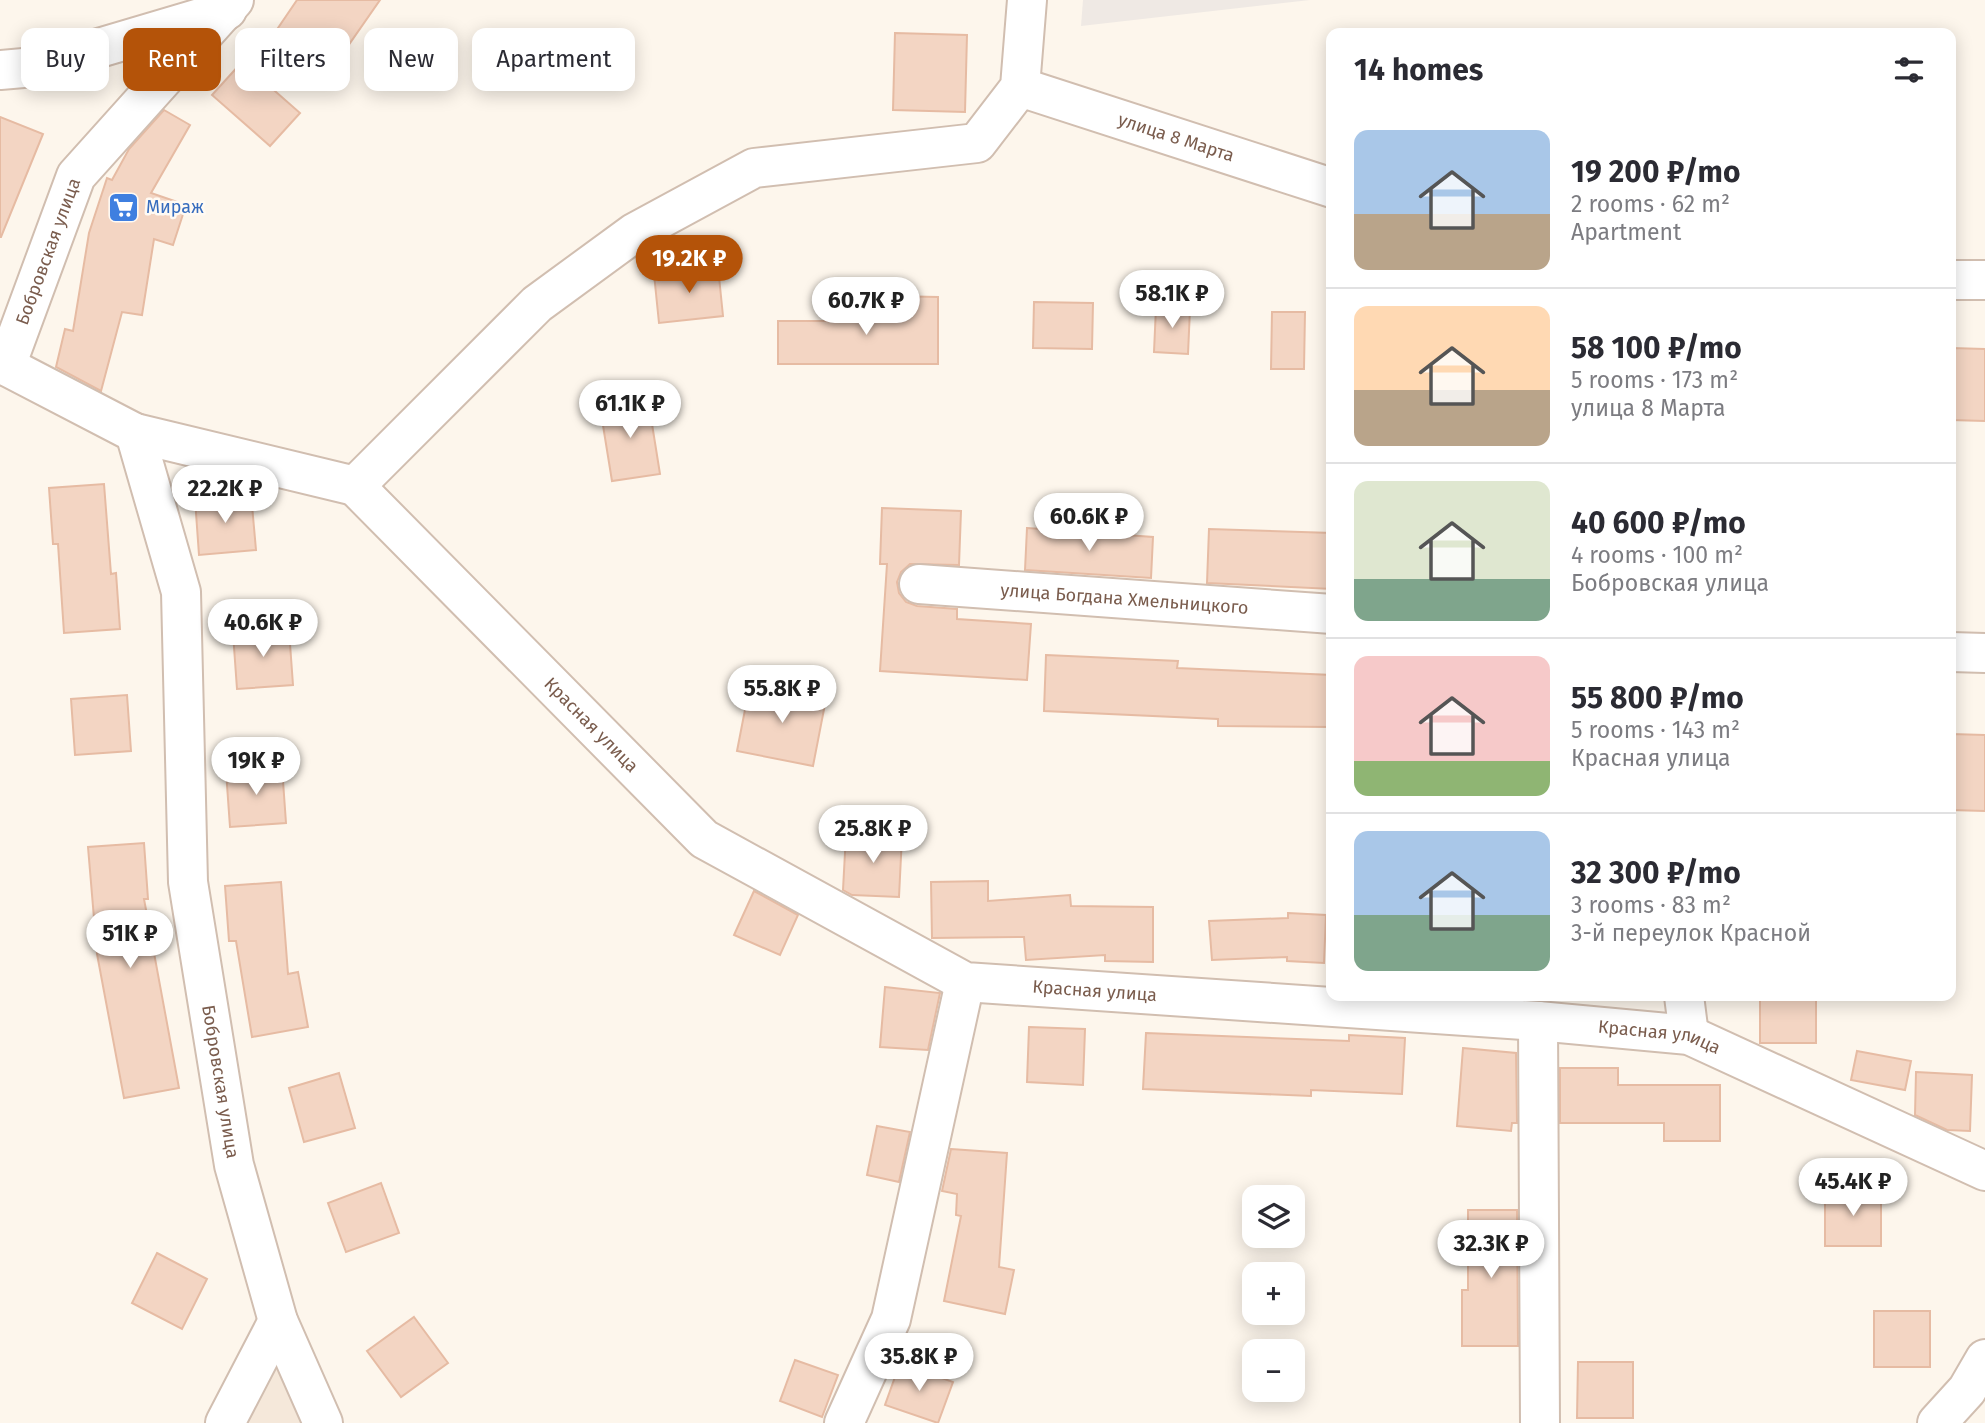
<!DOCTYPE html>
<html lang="en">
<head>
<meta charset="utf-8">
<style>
  :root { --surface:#fff; --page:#f2f2f3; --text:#2b2b33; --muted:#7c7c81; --line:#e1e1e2; --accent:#b45309 }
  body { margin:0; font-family:"Fira Sans",sans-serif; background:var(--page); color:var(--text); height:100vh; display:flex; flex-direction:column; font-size:26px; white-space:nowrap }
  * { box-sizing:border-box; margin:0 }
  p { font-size:23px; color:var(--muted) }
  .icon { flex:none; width:38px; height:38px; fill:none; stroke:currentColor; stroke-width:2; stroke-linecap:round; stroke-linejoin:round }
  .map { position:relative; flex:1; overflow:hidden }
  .drawer { position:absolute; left:1326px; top:28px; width:630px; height:973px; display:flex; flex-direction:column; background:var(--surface); border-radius:14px; box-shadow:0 4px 18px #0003 }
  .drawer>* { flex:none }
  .top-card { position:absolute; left:21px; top:28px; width:665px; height:63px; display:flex; gap:14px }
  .buttons { position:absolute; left:1242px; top:1185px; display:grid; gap:14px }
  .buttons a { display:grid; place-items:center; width:63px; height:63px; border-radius:14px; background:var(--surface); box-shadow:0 4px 18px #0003; font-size:35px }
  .price { position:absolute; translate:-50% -60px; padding:0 16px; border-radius:24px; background:#fff; color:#222; font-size:23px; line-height:46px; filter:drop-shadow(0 2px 4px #0008) }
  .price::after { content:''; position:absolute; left:50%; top:42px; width:21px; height:16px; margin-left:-10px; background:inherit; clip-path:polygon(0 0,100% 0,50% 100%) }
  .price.active { background:var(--accent); color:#fff }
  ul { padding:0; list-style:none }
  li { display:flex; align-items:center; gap:21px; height:175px; padding:0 28px }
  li+li { border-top:2px solid var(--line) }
  li span { display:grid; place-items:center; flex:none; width:196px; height:140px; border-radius:14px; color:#555 }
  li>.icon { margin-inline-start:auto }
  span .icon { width:84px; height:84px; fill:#fffc; stroke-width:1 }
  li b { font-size:30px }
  h2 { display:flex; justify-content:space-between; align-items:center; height:84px; padding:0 28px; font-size:30px }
  .chip { padding:0 24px; border-radius:14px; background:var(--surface); box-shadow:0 4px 18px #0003; font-size:24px; line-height:63px }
  .chip.active { background:var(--accent); color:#fff }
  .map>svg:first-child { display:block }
  .residential { fill:#f5e8da }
  .industrial { fill:#efe9e4 }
  .building { fill:#f3d5c3; stroke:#e6bba3; stroke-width:2 }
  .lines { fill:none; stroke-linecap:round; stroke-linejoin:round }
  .minor-casing { stroke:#d1beb0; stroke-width:42 }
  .minor { stroke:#fff; stroke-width:38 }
  .labels { text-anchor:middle; stroke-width:5; stroke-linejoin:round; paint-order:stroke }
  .street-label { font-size:18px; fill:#7a5c4d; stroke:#fffaf3 }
  .shop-label { font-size:18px; fill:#366cbe; stroke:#fffaf3; text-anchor:start }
</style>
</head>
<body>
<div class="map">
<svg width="1985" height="1423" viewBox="0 0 1985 1423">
  <rect width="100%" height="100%" fill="#fdf6ec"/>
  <path class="residential" d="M278 1345 310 1423H238Z"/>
  <path class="industrial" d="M1083 0H1310L1081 26Z"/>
  <g class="building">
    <path d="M297 0H380L334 66 278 28Z"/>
    <path d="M895 33 967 35 965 112 893 110Z"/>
    <path d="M242 62 300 113 270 146 212 95Z"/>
    <path d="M164 110 190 125 151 193 186 205 173 245 154 239 142 315 122 312 101 391 56 367 65 329 73 331 89 233 107 178 112 180 129 149Z"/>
    <path d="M0 117 43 134 1 237H0Z"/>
    <path d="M718 267 723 316 659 323 654 274Z"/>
    <path d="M888 296 938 297V364H778V321H888Z"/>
    <path d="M1034 302 1093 303 1092 349 1033 348Z"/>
    <path d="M1156 307 1190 309 1188 354 1154 352Z"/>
    <path d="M1272 312H1305L1304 369H1271Z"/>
    <path d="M1951 348 1985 349V421L1951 420Z"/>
    <path d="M648 399 660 474 612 481 600 407Z"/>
    <path d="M104 484 111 574 116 573 120 629 64 633 58 544H53L49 488Z"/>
    <path d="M251 494 256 550 199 555 195 499Z"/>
    <path d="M882 508 961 511 959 565 910 564 901 572 897 582 899 593 906 602 917 606 957 609V619L1031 624 1027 680 880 671 887 564H880Z"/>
    <path d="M1027 528 1153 537 1151 578 1025 570Z"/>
    <path d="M1209 529 1332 533V589L1207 583Z"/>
    <path d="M289 630 293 685 237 689 233 633Z"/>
    <path d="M1046 655 1178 661 1177 668 1332 675V727L1218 726V719L1044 711Z"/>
    <path d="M750 684 826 699 813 766 737 751Z"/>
    <path d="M127 695 131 751 75 755 71 699Z"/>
    <path d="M1951 734 1985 735V811L1951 810Z"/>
    <path d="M282 767 286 823 230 827 226 771Z"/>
    <path d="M846 834 902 836 899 897 852 895 843 890Z"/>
    <path d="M144 843 148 899H144L179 1088 124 1098 97 954 88 847Z"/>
    <path d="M988 881V901L1070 895 1071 906 1153 907V962L1105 961V955L1026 960 1024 937 932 938 931 882Z"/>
    <path d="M281 882 288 974 298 972 308 1027 252 1037 236 941H229L225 886Z"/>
    <path d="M754 891 798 915 780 955 734 935Z"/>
    <path d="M1288 913 1326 915 1324 963 1287 961V957L1212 960 1209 921 1288 918Z"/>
    <path d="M885 987 940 993 928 1050 880 1047Z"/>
    <rect x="1760" y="996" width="56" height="47"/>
    <path d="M1029 1027 1085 1029 1083 1085 1027 1082Z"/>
    <path d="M1146 1033 1349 1041V1035L1405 1038 1402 1094 1311 1090V1096L1143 1089Z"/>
    <path d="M1463 1048 1516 1053 1517 1123H1512L1511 1131 1457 1126Z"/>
    <path d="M1857 1051 1911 1061 1905 1090 1851 1080Z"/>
    <path d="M1560 1068H1618V1085H1720V1141H1664V1123H1560Z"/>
    <path d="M1916 1072 1972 1075 1970 1131 1947 1130 1915 1115Z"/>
    <path d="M339 1073 355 1128 304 1142 289 1088Z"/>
    <path d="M877 1126 910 1132 899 1182 867 1175Z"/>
    <path d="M951 1149 1007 1153 999 1267 1014 1270 1005 1314 944 1301 961 1216 956 1215 957 1194 942 1191Z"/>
    <path d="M381 1183 399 1233 346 1252 328 1203Z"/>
    <rect x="1825" y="1190" width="56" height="56"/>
    <path d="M1468 1210H1517L1518 1346H1462V1290H1468Z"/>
    <path d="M157 1253 207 1279 182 1329 132 1303Z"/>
    <rect x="1874" y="1311" width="56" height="56"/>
    <path d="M414 1317 448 1363 401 1397 367 1351Z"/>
    <path d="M795 1360 838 1375 822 1417 780 1401Z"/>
    <path d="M1578 1362H1633V1418H1577Z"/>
    <path d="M900 1363 953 1382 938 1423 885 1405Z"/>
  </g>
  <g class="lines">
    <defs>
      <g id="minor">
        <path d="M0 70 35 67 227 10"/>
        <path id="s1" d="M1020 87 1332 188"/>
        <path d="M1951 280H1985"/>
        <path id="s2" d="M0 357 6 366 135 433 181 592 188 882 234 1165 278 1321 323 1423"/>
        <path id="s3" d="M6 366 76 176 234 0"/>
        <path d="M135 433 355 486 537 304 634 233 754 168 977 143 1020 87 1027 0"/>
        <path id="s4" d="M355 486 704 839 965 982 1538 1021 1689 1035 1985 1171"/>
        <path id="s5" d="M919 584 1332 614"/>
        <path d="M1951 652 1985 653"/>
        <path d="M1684 996 1689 1035"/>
        <path d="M1538 1021 1540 1423"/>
        <path d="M225 1423 278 1321"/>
        <path d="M844 1423 891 1319 965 982"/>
        <path d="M1937 1423 1967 1390 1985 1359"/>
      </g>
    </defs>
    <use href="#minor" class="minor-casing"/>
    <use href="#minor" class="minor"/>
  </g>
  <defs>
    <symbol id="supermarket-square" viewBox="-11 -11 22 22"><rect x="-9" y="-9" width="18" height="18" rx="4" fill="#3f7fe0" stroke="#fffaf3"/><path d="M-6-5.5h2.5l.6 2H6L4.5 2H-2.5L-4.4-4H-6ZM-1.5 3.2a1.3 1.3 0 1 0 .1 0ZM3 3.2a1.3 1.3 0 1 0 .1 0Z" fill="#fff"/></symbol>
  </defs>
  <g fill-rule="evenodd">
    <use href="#supermarket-square" x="106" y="190" width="35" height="35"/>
  </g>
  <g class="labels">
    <g class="street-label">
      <text dy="6" stroke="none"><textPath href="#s1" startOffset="164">улица 8 Марта</textPath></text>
      <text dy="6" stroke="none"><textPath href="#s3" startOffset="122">Бобровская улица</textPath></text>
      <text dy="6" stroke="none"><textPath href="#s5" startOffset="206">улица Богдана Хмельницкого</textPath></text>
      <text dy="6" stroke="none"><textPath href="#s4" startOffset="336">Красная улица</textPath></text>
      <text dy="6" stroke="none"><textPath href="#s4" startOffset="924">Красная улица</textPath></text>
      <text dy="6" stroke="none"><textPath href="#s4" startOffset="1491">Красная улица</textPath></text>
      <text dy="6" stroke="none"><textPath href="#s2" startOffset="814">Бобровская улица</textPath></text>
    </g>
    <g class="shop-label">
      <text x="146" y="213">Мираж</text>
    </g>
  </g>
</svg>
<div class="buttons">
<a><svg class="icon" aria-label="layers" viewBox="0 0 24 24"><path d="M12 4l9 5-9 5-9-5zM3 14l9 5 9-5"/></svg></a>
<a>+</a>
<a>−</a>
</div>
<b class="price active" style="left:689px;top:295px">19.2K ₽</b>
<b class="price" style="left:1172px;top:330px">58.1K ₽</b>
<b class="price" style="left:866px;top:337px">60.7K ₽</b>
<b class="price" style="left:630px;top:440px">61.1K ₽</b>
<b class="price" style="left:225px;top:525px">22.2K ₽</b>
<b class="price" style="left:1089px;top:553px">60.6K ₽</b>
<b class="price" style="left:263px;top:659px">40.6K ₽</b>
<b class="price" style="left:782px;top:725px">55.8K ₽</b>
<b class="price" style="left:256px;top:797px">19K ₽</b>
<b class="price" style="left:873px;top:865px">25.8K ₽</b>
<b class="price" style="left:130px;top:970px">51K ₽</b>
<b class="price" style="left:1853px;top:1218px">45.4K ₽</b>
<b class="price" style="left:1491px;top:1280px">32.3K ₽</b>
<b class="price" style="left:919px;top:1393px">35.8K ₽</b>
<div class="top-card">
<a class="chip">Buy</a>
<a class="chip active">Rent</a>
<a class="chip">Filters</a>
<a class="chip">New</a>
<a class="chip">Apartment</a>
</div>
<section class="drawer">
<h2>14 homes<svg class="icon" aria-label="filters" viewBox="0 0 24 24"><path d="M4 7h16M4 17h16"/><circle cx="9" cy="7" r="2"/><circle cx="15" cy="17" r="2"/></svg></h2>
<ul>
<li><span style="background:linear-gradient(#a9c7e8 60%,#b9a48a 0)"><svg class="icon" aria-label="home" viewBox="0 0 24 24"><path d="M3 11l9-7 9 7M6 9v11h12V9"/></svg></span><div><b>19 200 ₽/mo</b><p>2 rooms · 62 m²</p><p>Apartment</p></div></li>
<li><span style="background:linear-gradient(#ffd9b3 60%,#b9a48a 0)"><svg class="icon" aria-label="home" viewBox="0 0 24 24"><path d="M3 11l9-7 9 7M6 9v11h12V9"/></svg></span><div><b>58 100 ₽/mo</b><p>5 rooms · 173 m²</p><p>улица 8 Марта</p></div></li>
<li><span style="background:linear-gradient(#dfe7d0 70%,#7fa58c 0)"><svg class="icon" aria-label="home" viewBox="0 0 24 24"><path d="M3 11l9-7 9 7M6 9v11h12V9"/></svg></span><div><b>40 600 ₽/mo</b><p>4 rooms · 100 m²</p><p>Бобровская улица</p></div></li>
<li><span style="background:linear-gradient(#f6c9c9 75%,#8fb573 0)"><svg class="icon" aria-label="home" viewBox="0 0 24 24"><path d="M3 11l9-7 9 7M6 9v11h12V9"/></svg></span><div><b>55 800 ₽/mo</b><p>5 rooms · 143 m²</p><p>Красная улица</p></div></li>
<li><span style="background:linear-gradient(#a9c7e8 60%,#7fa58c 0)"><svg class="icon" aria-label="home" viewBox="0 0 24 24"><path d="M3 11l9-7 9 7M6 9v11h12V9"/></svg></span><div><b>32 300 ₽/mo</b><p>3 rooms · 83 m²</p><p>3-й переулок Красной</p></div></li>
</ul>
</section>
</div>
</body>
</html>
